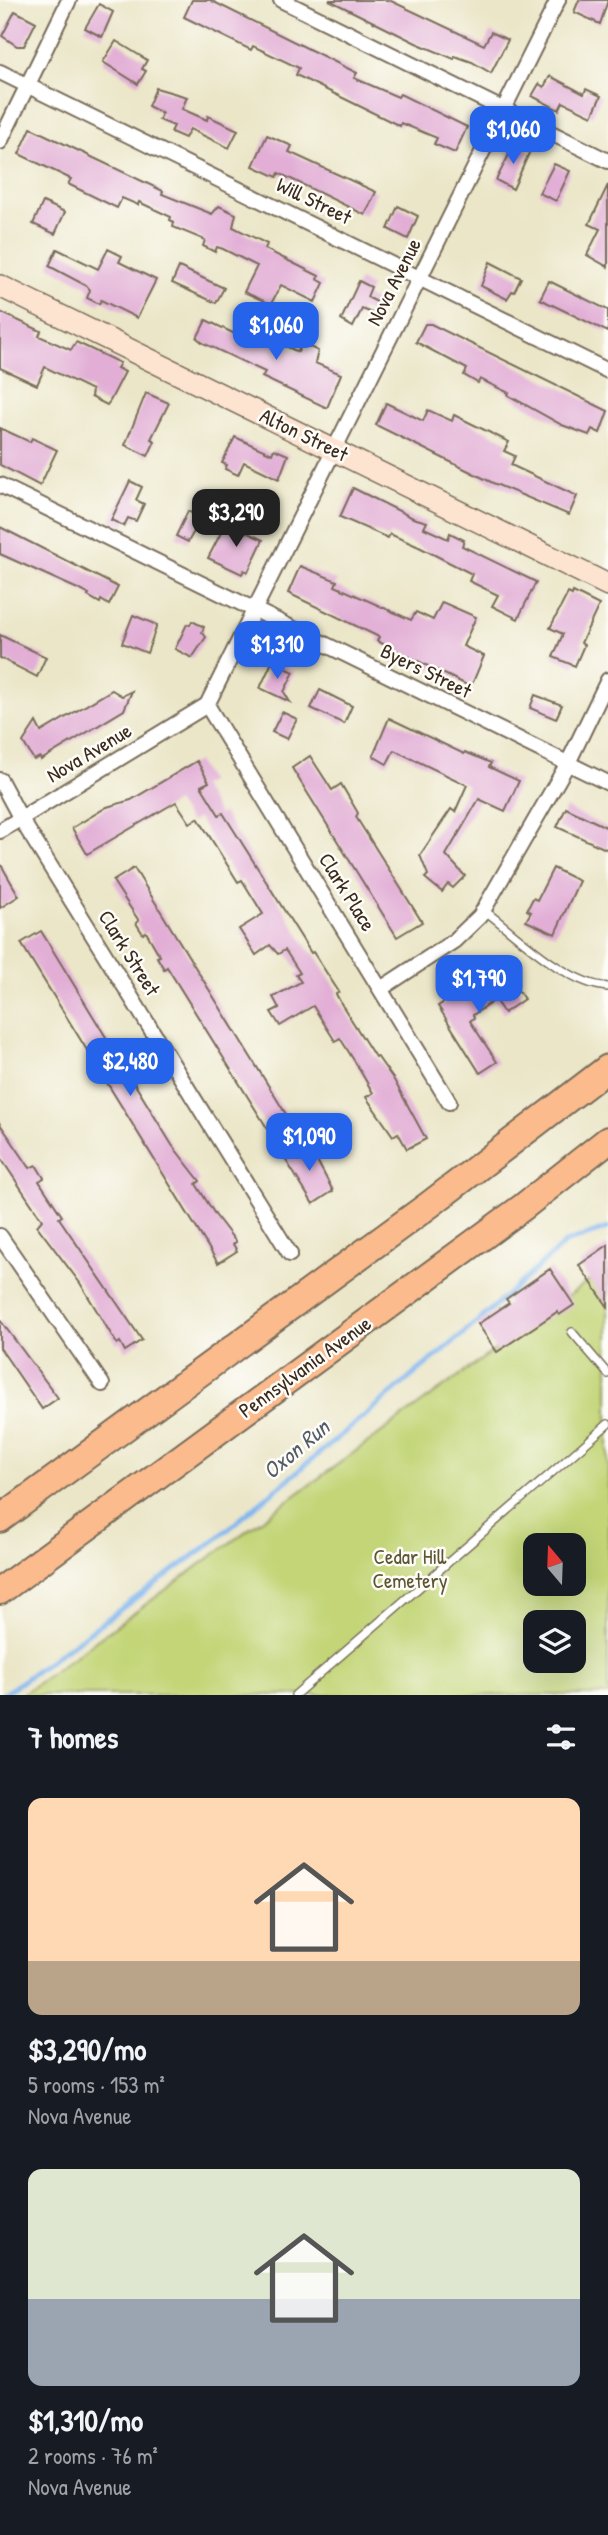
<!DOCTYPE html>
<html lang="en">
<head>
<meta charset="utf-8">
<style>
  :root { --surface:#171b24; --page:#242831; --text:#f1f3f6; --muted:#9ea1a6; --accent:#2563eb }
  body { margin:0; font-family:"Patrick Hand",sans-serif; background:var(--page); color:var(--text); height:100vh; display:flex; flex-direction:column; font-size:26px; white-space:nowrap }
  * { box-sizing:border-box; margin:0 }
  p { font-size:23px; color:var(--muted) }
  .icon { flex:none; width:38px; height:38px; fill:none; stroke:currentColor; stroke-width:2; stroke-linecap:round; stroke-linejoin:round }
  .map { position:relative; height:1695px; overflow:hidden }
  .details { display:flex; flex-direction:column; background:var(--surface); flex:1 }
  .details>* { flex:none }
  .needle { width:46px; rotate:341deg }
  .fabs { position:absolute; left:523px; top:1533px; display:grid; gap:14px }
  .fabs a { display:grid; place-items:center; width:63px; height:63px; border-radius:14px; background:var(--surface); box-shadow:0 7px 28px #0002; font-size:35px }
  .price { position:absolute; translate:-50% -60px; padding:0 16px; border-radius:14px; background:var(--accent); color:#fff; font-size:23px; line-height:46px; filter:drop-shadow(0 2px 4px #0008) }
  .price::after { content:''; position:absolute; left:50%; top:42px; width:21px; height:16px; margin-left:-10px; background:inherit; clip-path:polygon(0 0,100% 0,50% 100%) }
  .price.active { background:#222; color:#fff }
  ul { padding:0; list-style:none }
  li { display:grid; align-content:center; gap:14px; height:371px; padding:0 28px }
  li span { display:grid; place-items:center; height:217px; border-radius:14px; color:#555 }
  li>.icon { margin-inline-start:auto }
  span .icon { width:126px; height:126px; fill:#fffc; stroke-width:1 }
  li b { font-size:30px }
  h2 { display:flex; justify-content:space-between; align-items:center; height:84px; padding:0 28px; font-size:30px }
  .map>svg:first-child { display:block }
  .green { fill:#c3d577; stroke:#7f804a; stroke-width:2; fill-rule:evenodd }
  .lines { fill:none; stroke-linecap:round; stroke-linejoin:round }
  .stream { stroke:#80b6ef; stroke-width:5 }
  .building { fill:#e2aed6 }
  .lane-casing { stroke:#796c5a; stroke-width:10 }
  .street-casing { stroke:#796c5a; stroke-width:18 }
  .secondary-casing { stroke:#796c5a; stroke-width:24 }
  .highway-casing { stroke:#796c5a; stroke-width:30 }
  .lane { stroke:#fff; stroke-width:7 }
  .street { stroke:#fff; stroke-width:14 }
  .secondary { stroke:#fde4d1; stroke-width:21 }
  .highway { stroke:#fbbb8d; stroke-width:26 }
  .labels { text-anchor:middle; stroke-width:5; stroke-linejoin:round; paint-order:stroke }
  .street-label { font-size:21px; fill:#3b2a1e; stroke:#fdfcf7 }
  .park-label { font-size:21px; fill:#5d5534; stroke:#fdfcf7 }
  .water-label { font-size:23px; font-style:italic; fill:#535b67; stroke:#fdfcf7 }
</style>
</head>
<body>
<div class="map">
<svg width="608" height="1695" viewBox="0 0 608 1695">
  <rect width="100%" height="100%" fill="#fdfcf7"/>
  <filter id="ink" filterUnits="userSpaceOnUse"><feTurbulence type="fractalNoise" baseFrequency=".0143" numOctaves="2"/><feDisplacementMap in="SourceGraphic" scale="14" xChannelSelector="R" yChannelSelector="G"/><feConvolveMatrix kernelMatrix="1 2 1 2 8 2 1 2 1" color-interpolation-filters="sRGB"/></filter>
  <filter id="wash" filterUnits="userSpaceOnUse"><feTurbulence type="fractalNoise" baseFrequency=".00686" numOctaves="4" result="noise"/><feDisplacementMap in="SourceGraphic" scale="28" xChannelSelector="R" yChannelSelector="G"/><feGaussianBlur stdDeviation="1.57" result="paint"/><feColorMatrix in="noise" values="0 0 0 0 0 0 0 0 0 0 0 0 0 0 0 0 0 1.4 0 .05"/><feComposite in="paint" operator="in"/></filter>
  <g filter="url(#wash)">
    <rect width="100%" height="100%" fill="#ebe6c8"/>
    <path class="green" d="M608 1267V1695H21L38 1683ZM536 1545H574V1584H536ZM536 1622H574V1661H536Z"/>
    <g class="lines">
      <path class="stream" d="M3 1695 214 1541 477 1322 565 1243 608 1228"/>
    </g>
    <g id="blocks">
      <g class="building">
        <path d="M192 0H210L357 73 354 78 398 97 400 94 467 127 455 153 434 144 437 138 401 123 400 126 296 75 299 68 253 46 251 50 184 17Z"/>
        <path d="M329 0H389L484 45 491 32 508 40 491 73 472 62 455 56 454 59 416 43Z"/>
        <path d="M579 0H608L600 24 574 12Z"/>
        <path d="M99 4 113 12 102 37 85 28Z"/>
        <path d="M15 11 36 22 24 46H17L2 36Z"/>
        <path d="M116 41 147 60 142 69 146 71 138 84 103 62Z"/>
        <path d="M550 76 584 94 586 89 601 96 592 116 563 102 559 110 532 96 539 84 544 87Z"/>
        <path d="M156 88 187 97 182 109 207 120 208 116 238 130 229 148 190 129 185 138 171 132 174 126 159 120 162 113 148 106Z"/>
        <path d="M31 128 163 191 162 194 212 214 219 206 236 214 233 227 267 244 265 249 319 276 317 279 324 283 315 302 281 285 271 304 244 292 257 266 223 249 217 247 215 252 203 246 205 240 173 227 174 222 170 220 171 217 139 202 138 205 122 198 117 208 68 184 71 179 19 154Z"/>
        <path d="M267 135 292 146 289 152 376 192 365 215 279 173 277 177 253 166Z"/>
        <path d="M515 143 530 151 513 189 496 180Z"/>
        <path d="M554 164 570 171 556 201 539 193Z"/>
        <path d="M608 185V267L587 255 600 229 589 224Z"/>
        <path d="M43 202 65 212 55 234 33 224Z"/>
        <path d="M398 206 418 216 408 239 388 229Z"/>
        <path d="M57 249 98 269 108 249 122 256 119 262 156 280 137 318 101 300 99 304 87 298 90 290 87 286 49 266Z"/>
        <path d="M490 262 521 278 514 292 512 291 507 299 481 286Z"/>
        <path d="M179 267 224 288 216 303 172 283Z"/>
        <path d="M359 281 371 287 367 297 379 303 374 314 362 309 353 327 341 320Z"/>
        <path d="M549 281 608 310V332L540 299Z"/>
        <path d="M0 312 41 331 39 336 71 350 76 342 120 363 117 368 125 372 110 401 107 405 91 397 92 390 45 367 37 385 0 368Z"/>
        <path d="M206 320 241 337 247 328 298 352 302 343 318 351 315 363 341 374 327 408 262 377 265 372 203 343 197 338Z"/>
        <path d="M425 324H431L608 411 600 433 592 429 589 435 562 425 508 395 509 393 480 379 478 383 464 375 467 369 416 342Z"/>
        <path d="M146 393 169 403 151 439 155 441 148 456 125 445Z"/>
        <path d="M386 403 423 421 428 410 452 421 454 415 509 442 504 451 515 456 511 465 577 496 569 515 493 483 376 425Z"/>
        <path d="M0 428 30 442 32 438 57 450 40 486 0 465Z"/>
        <path d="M235 437 272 454 274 449 288 455 279 479 244 462 238 475 225 469 227 465 222 463Z"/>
        <path d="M130 481 142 487 136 500 144 504 136 521 128 518 124 526 111 520Z"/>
        <path d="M353 488 413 518 427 522 424 528 448 539 450 533 464 540 462 546 536 582 518 619 492 606 498 595 469 581 472 574 419 547 390 534 388 538 340 517Z"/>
        <path d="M188 511 201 519 188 542 176 536Z"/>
        <path d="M226 523 263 540 248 572 244 570 242 574 208 558Z"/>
        <path d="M0 527 118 587 109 605 101 600 100 603 88 596 89 594 0 554Z"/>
        <path d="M300 566 337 581 335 586 411 620 416 612 433 620 442 602 476 617 463 646 484 656 473 682 469 686 434 669 377 641 379 637 288 593Z"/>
        <path d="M573 592 599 605 581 643 584 645 575 666 553 657 563 634 550 628 568 593 572 595Z"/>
        <path d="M133 615 157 625 147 653 122 643Z"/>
        <path d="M192 621 204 627 202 632 206 637 192 658 175 649 187 624 190 625Z"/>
        <path d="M0 635 46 657 37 677 0 658Z"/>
        <path d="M272 662 294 672 284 692 290 702 260 688Z"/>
        <path d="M112 690 122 696 132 691 124 710 41 760 40 757 34 760 23 742 36 722 41 732Z"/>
        <path d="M320 690 352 706 344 724 311 708Z"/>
        <path d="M535 695 562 705 556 719 530 708Z"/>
        <path d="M282 712 297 719 287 739 272 732Z"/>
        <path d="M389 718 464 754 465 752 491 763 489 767 519 781 505 811 479 799 446 855 465 876 453 888 448 884 442 892 425 878 428 875 420 855 451 809 455 812 467 785 394 750 387 764 373 756Z"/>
        <path d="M310 756 332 790 341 784 358 813 356 817 422 922 397 937 292 768Z"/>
        <path d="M197 761 209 782 201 786 219 815 223 813 311 953 313 952 339 992 336 994 342 1005 375 1057 377 1056 394 1080 426 1139 407 1149 398 1133 393 1136 366 1097 373 1093 355 1062 340 1038 335 1041 313 1006 280 1026 271 1012 279 1008 273 997 301 982 296 975 300 973 285 950 278 954 270 945 256 955 239 929 263 914 242 880 238 882 198 818 190 823 176 802 87 854 72 828 107 807 131 800Z"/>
        <path d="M566 808 608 828V850L557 827Z"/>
        <path d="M0 863 19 896 0 908Z"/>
        <path d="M134 868 292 1124 272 1136 167 967 164 969 157 957 160 956 146 932 143 934 136 923 139 921 113 881Z"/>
        <path d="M553 868 579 881 555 934 526 921 531 912 527 910 533 898 537 900Z"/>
        <path d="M41 931 172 1145 200 1181 196 1184 216 1216 236 1242 233 1244 237 1251 218 1263 21 943Z"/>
        <path d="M505 971 524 999 504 1013 495 1000 473 1015 474 1018 470 1021 497 1062 480 1073 438 1006 459 993 461 997Z"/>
        <path d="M0 1124 30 1168 36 1165 44 1178 39 1181 62 1216 59 1218 142 1340 125 1351 120 1342 117 1344 80 1283 37 1226 42 1220 0 1157Z"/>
        <path d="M304 1144 308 1151 311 1149 333 1191 313 1204 284 1157Z"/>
        <path d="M608 1245V1307L579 1265Z"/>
        <path d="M550 1269 574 1305 559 1315 557 1312 497 1352 478 1324 509 1303 506 1299Z"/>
        <path d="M0 1320 58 1398 42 1409 0 1348Z"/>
      </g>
    </g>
  </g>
  <g filter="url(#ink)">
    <use href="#blocks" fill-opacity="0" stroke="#796c5a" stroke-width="2"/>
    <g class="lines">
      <defs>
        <g id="lane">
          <path d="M484 910C517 935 566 984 608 987"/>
          <path d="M572 1332 608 1374"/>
          <path d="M295 1695 608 1424"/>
        </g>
        <g id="street">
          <path d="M281 0 608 161"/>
          <path d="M0 72 608 371"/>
          <path d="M0 142 69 0"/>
          <path d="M0 485 608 783"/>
          <path d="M207 705 449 1102"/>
          <path d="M0 780 21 819 290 1254"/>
          <path d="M0 831 207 705 558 0"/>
          <path d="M382 988 454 941 480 916 568 763 608 680"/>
          <path d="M0 1236 102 1384"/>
        </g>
        <path id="secondary" d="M0 286 608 585"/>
        <g id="highway">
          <path d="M0 1519 429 1205 608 1068"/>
          <path d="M0 1591 523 1207 608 1140"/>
        </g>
      </defs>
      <use href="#lane" class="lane-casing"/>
      <use href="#street" class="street-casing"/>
      <use href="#secondary" class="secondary-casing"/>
      <use href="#highway" class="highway-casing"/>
      <use href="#lane" class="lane"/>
      <use href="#street" class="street"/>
      <use href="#secondary" class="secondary"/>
      <use href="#highway" class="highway"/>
    </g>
  </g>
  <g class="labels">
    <g class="street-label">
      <text transform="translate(314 201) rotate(26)" y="7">Will Street</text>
      <text transform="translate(394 282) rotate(-63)" y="7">Nova Avenue</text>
      <text transform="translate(304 435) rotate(26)" y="7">Alton Street</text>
      <text transform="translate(426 671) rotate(26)" y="7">Byers Street</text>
      <text transform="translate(89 753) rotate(-31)" y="7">Nova Avenue</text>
      <text transform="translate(347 892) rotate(58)" y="7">Clark Place</text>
      <text transform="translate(129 953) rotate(58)" y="7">Clark Street</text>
      <text transform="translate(305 1367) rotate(-36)" y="7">Pennsylvania Avenue</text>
    </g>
    <g class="park-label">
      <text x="410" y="1564">Cedar Hill<tspan x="410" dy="24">Cemetery</tspan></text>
    </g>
    <g class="water-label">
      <text transform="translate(296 1449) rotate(-40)" y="8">Oxon Run</text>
    </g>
  </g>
</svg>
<div class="fabs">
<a><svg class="needle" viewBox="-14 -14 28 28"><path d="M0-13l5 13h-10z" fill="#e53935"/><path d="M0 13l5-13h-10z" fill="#9ea1a6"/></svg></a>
<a><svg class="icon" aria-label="layers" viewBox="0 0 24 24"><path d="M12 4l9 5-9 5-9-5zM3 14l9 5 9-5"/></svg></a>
</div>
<b class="price" style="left:513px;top:166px">$1,060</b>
<b class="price" style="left:276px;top:362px">$1,060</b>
<b class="price active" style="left:236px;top:549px">$3,290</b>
<b class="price" style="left:277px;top:681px">$1,310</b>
<b class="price" style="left:479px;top:1015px">$1,790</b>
<b class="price" style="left:130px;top:1098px">$2,480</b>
<b class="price" style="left:309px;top:1173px">$1,090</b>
</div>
<section class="details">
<h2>7 homes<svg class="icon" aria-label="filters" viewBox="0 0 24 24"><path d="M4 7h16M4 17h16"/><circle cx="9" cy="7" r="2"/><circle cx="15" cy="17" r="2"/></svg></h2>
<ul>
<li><span style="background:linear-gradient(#ffd9b3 75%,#b9a48a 0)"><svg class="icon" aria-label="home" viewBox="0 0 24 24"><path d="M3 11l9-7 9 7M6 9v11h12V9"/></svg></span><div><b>$3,290/mo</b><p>5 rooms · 153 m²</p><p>Nova Avenue</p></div></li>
<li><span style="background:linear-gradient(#dfe7d0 60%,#9aa5b1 0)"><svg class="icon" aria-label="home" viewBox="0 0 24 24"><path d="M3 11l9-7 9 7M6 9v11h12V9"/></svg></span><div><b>$1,310/mo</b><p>2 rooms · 76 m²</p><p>Nova Avenue</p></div></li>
</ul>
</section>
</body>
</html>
